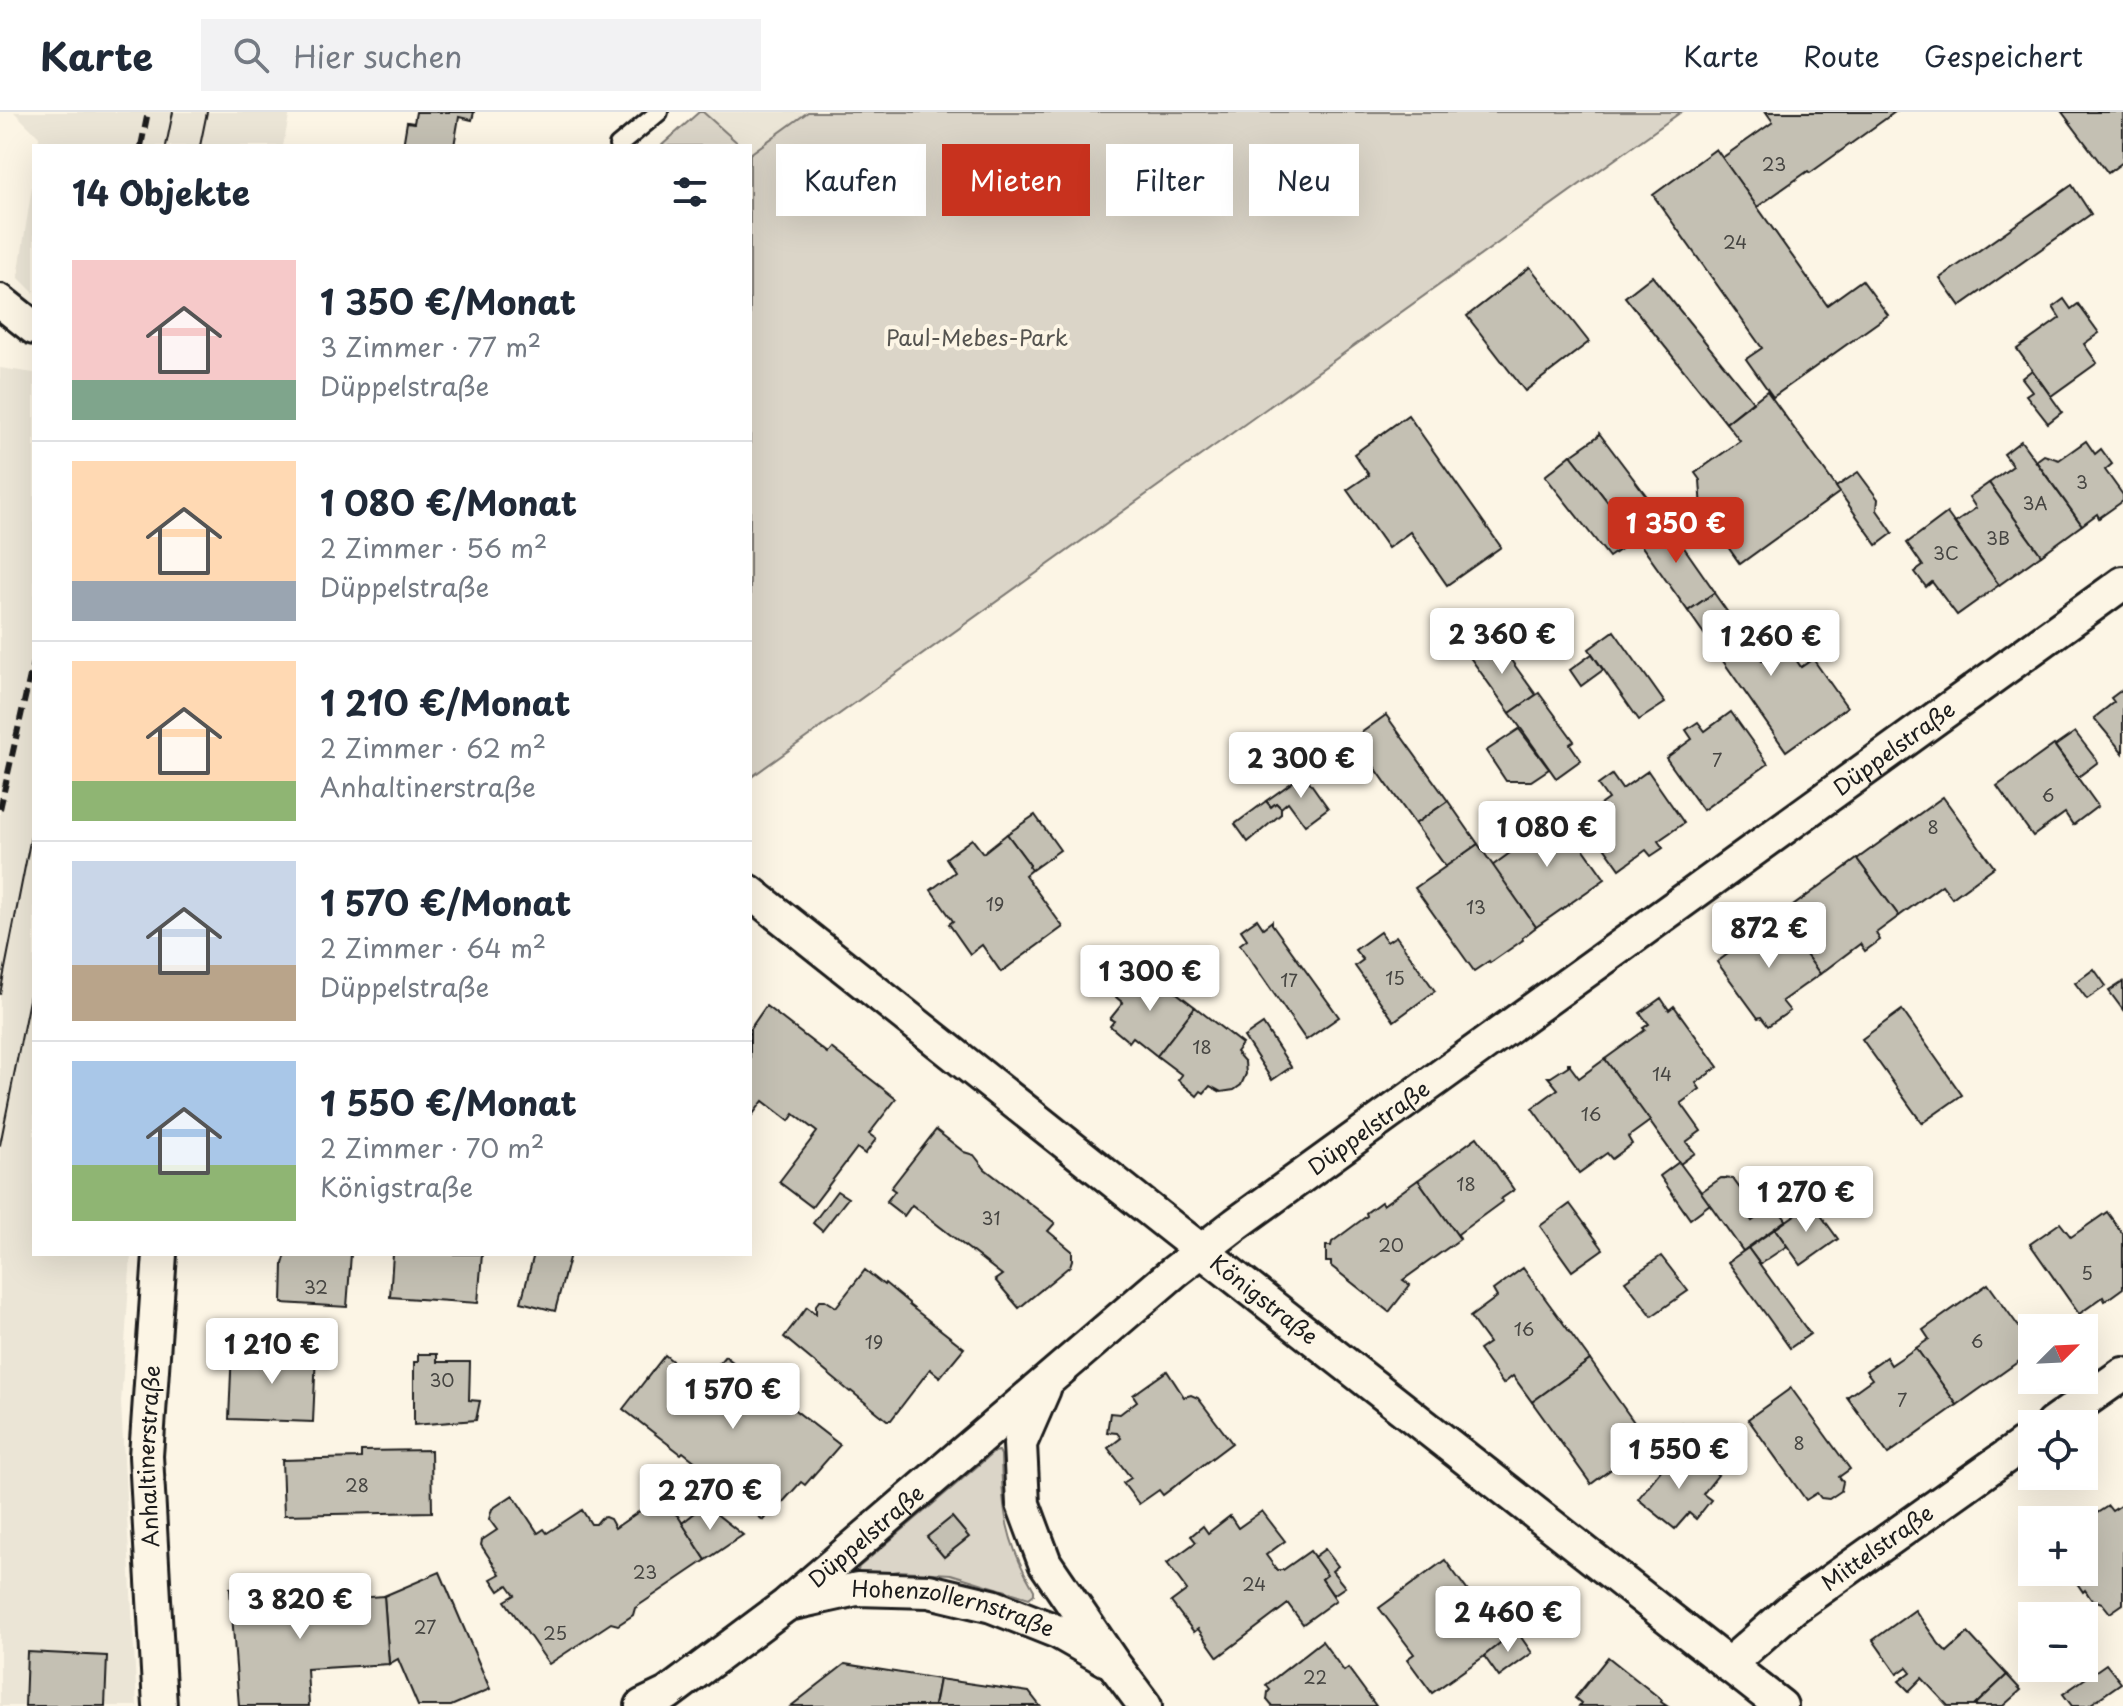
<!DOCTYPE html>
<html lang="de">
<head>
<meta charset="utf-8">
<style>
  :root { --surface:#fff; --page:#f2f2f3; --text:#1f2937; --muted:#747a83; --line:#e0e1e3; --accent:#c8321e }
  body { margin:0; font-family:"Playpen Sans",sans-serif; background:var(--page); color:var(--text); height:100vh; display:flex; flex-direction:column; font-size:30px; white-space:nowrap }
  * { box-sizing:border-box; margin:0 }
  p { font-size:26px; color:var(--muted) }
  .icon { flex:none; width:44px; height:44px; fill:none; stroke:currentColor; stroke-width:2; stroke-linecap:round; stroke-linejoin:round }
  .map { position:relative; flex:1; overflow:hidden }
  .side { position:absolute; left:32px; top:32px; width:720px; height:1112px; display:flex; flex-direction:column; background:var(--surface); border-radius:0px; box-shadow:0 8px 32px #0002 }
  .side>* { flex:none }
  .banner { position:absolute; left:776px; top:32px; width:760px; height:72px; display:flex; gap:16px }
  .needle { width:52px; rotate:66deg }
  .buttons { position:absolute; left:2018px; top:1202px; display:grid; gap:16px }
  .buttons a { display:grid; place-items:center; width:80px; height:80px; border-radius:0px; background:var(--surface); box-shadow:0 8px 32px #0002; font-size:40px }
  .price { position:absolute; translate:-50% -68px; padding:0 18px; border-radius:8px; background:#fff; color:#222; font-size:26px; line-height:52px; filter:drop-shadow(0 2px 4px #0008) }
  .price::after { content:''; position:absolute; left:50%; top:48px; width:24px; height:18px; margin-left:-12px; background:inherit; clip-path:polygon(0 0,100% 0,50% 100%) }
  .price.on { background:var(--accent); color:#fff }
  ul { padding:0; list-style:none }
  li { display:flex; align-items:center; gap:24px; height:200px; padding:0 40px }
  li+li { border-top:2px solid var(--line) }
  li span { display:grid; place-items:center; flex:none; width:224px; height:160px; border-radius:0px; color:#555 }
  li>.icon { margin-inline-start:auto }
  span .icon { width:96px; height:96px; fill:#fffc; stroke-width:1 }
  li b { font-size:34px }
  h2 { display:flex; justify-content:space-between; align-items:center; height:96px; padding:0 40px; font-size:34px }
  .pill { padding:0 28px; border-radius:0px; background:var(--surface); box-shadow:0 8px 32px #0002; font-size:28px; line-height:72px }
  .pill.on { background:var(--accent); color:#fff }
  header { display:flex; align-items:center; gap:48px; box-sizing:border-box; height:112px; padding:0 40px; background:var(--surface); border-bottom:2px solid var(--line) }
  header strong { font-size:38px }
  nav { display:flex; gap:44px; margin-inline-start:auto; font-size:28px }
  .search { width:560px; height:72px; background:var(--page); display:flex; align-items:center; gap:20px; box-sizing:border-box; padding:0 28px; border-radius:0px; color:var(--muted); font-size:30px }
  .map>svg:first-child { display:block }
  .built { fill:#ebe5d6 }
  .green { fill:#dbd5c8; stroke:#7c7872; stroke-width:2 }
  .building { fill:#c4c0b3; stroke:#1c1c1c; stroke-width:2 }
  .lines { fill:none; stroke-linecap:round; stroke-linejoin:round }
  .lane-casing { stroke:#1c1c1c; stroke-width:22 }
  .street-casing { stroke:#1c1c1c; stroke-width:38 }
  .lane { stroke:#fcf5e5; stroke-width:16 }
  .street { stroke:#fcf5e5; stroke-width:32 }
  .tram { stroke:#1c1c1c; stroke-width:2 }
  .rail { stroke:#1c1c1c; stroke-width:6; stroke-dasharray:12 6; stroke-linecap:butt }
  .labels { text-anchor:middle; stroke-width:8; stroke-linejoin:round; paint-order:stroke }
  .number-label { font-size:18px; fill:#464542 }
  .park-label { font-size:22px; fill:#555450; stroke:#fcf5e5 }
  .street-label { font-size:22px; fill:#1c1c1c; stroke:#fcf5e5 }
</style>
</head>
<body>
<header>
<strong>Karte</strong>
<div class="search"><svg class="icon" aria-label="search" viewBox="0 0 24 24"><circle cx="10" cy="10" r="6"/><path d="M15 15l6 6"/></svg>Hier suchen</div>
<nav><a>Karte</a><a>Route</a><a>Gespeichert</a></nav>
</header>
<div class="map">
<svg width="2123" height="1594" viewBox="0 0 2123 1594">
  <rect width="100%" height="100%" fill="#fcf5e5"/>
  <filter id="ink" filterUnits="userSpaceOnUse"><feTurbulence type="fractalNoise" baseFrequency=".0125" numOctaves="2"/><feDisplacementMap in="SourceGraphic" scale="16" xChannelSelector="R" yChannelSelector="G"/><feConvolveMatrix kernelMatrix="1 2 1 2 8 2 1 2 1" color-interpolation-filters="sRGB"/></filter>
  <g filter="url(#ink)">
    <g class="built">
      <path d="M14 0H290L283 34H38L39 25Z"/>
      <path d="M703 0H808L751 43 750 34H741Z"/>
      <path d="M34 62V181L18 165Z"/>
      <path d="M0 256 34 261V1142H131L121 1291 137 1594H0Z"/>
    </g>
    <g class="green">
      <path d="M699 0H703L741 34H661Z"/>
      <path d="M808 0H1681L750 666V42Z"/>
      <path d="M999 1339 1001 1343C1002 1397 1006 1431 1034 1478V1482L1029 1486 951 1462 899 1459 861 1465 857 1460 859 1455 994 1340Z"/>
    </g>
    <g class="building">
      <path d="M416 0H474L472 8 459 5 454 34H403L407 10 414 11Z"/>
      <path d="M1766 0H1895L1810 61 1808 59 1757 95 1722 46 1773 10Z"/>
      <path d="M2062 0H2123V50L2108 61Z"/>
      <path d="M1716 37 1827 193 1862 168 1888 203 1773 285 1746 247 1762 236 1653 83Z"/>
      <path d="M2072 73 2091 102 1960 194 1940 166Z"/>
      <path d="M1530 155 1589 230 1525 279 1467 204Z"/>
      <path d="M1652 164 1753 289 1726 311 1625 185Z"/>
      <path d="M2064 187 2071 197 2078 192 2099 221 2084 232 2097 251 2051 284 2017 237 2060 206 2053 195Z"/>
      <path d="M2032 258 2062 300 2048 311 2026 283 2032 279 2022 266Z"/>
      <path d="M1767 279 1840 380 1740 452 1702 398 1700 368 1695 361 1740 329 1726 311Z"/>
      <path d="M1408 303 1501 435 1447 473 1410 420 1388 436 1347 378 1369 363 1354 342Z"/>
      <path d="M1599 321 1664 407 1636 426 1571 343 1598 324Z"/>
      <path d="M2021 329 2082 413 2041 443 1989 371 2013 354 2004 342Z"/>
      <path d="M2086 329 2095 342 2101 337 2112 352 2105 358 2123 383V389L2099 406 2097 402 2082 413 2036 349 2044 343 2059 348Z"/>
      <path d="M1571 343 1636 426 1609 445 1545 364Z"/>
      <path d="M1858 360 1878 387 1877 398 1893 421 1877 433 1836 375Z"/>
      <path d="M1989 371 2041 443 1999 473 1955 411 1976 396 1969 385Z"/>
      <path d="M1947 401 1999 473 1957 503 1932 470 1926 475 1915 460 1923 454 1907 431Z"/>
      <path d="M1664 407 1715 480 1688 499 1636 426Z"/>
      <path d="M1714 481 1762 549 1786 533 1801 555 1813 547 1847 595 1786 639 1688 499Z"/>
      <path d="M1614 519 1665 591 1639 608 1589 537Z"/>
      <path d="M1495 526 1536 583 1510 601 1469 544Z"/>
      <path d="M1592 542 1603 558 1581 574 1570 558Z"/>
      <path d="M2123 577V641L2094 606 2114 590 2111 586Z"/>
      <path d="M1539 581 1574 629 1570 632 1581 648 1556 666 1510 601Z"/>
      <path d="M1731 600 1768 652 1703 698 1666 646 1692 627 1686 618 1698 610 1705 619Z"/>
      <path d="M1386 603 1448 689 1415 712 1354 626Z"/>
      <path d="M1519 617 1549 657 1531 669H1506L1486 639Z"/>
      <path d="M2075 620 2098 650 2078 665 2055 634Z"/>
      <path d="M2054 633 2098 694 2073 713 2065 701 2033 724 1997 674Z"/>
      <path d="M1648 659 1684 711 1658 729 1663 736 1651 744 1646 738 1620 757 1583 705 1608 687 1598 673 1612 663 1622 677Z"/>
      <path d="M1304 662 1328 696 1305 713 1288 690 1281 696 1276 691 1271 695 1266 689Z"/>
      <path d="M1943 685 1994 755 1952 786 1942 773 1899 804 1857 747Z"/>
      <path d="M1266 689 1271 695 1276 691 1281 696V702L1248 730 1235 712Z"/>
      <path d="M1448 689 1478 732 1446 755 1415 712Z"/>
      <path d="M1540 701 1549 714 1561 705 1605 767 1536 815 1492 754 1518 735 1513 728 1528 718 1524 713Z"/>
      <path d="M1035 703 1060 738 1032 758 1029 755 1030 753 1007 722Z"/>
      <path d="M1007 722 1030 753 1029 755 1031 758 1025 763 1063 815 1001 860 982 833 970 842 949 812 953 809 931 778 955 760 946 746 972 727 983 741Z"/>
      <path d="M1478 732 1536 815 1522 826 1523 828 1490 851 1489 849 1474 859 1415 776Z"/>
      <path d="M1857 747 1899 804 1876 821 1880 828 1865 839 1860 832 1820 862 1778 805Z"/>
      <path d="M1778 805 1820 862 1782 889 1790 899 1768 914 1761 905 1758 906 1717 850Z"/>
      <path d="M1257 807 1263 816 1272 809V812L1339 905 1306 928 1241 834 1239 833 1247 827 1241 818Z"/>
      <path d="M1380 820 1387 830 1396 824 1435 879 1394 909 1355 854 1363 848 1355 838Z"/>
      <path d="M2094 857 2106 874 2087 887 2075 871Z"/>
      <path d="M1148 859 1195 895 1157 944 1133 925 1129 930 1110 914 1114 909 1110 907 1123 891 1116 885 1129 868 1136 874Z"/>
      <path d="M2123 870V898L2109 879Z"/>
      <path d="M1661 886 1669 898 1674 894 1718 955 1696 971 1700 977 1681 991 1701 1019 1686 1030 1695 1041 1680 1052 1605 947 1645 918 1643 916 1649 912 1640 901Z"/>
      <path d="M766 894 827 941 831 936 896 987 869 1022 876 1027 865 1042 857 1036 812 1095 779 1070 817 1020 794 1002 789 1009 763 989 750 1006V917Z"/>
      <path d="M1195 895 1242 932 1236 940 1245 950 1246 962 1241 973 1234 978 1221 980 1210 974 1204 981 1201 979 1197 984 1178 968 1182 963 1157 944Z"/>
      <path d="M1902 898 1962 983 1922 1011 1862 927Z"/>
      <path d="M1263 912 1291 955 1272 968 1244 925Z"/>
      <path d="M1605 947 1650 1009 1628 1025 1632 1032 1612 1047 1607 1041 1579 1061 1532 996 1558 977 1548 965H1551L1568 954V951H1570V954L1579 966Z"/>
      <path d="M936 1018 964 1040 974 1043 985 1057 1055 1111 1048 1119 1072 1139V1148L1070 1154 1019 1196 995 1168 1002 1163 912 1093 904 1104 886 1090 895 1079 891 1076Z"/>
      <path d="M1477 1025 1514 1078 1501 1087 1503 1089 1458 1122 1460 1127 1418 1068Z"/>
      <path d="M1679 1050 1710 1092 1690 1107 1660 1064Z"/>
      <path d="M1721 1066 1733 1067 1752 1093 1745 1099 1752 1109 1767 1098 1768 1100 1776 1094 1786 1108 1743 1139 1701 1080Z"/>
      <path d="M1418 1068 1460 1127 1403 1168 1410 1173 1389 1200 1331 1154V1150H1326V1134H1331L1332 1130 1367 1104 1366 1101 1381 1090 1383 1093Z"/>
      <path d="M837 1079 848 1086 822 1119 813 1111Z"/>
      <path d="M1812 1091 1838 1127 1801 1153 1775 1117Z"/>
      <path d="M1570 1092 1603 1137 1572 1159 1540 1114Z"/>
      <path d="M2107 1100 2123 1122V1176L2105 1189 2103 1185 2079 1202 2030 1132 2060 1111 2071 1125Z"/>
      <path d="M1775 1117 1787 1134 1760 1152 1748 1136Z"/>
      <path d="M1748 1136 1810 1222 1790 1236 1728 1150Z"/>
      <path d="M286 1142H351L347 1195 282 1191 283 1152Z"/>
      <path d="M393 1142H482L478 1191 390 1185Z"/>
      <path d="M534 1142H570L555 1199 521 1190Z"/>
      <path d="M1661 1144 1688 1179 1652 1204 1625 1169Z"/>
      <path d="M1523 1156 1590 1248 1532 1290 1513 1264 1503 1272 1479 1238 1489 1231 1470 1205 1497 1185 1493 1178Z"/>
      <path d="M865 1158 884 1173 885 1171 909 1191V1193L964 1236 940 1265 930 1257 891 1308H887L851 1279 850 1280 784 1225 807 1195 816 1202V1193L820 1188H825L836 1195Z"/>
      <path d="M1988 1172 2032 1233V1240L1957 1293 1916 1236 1929 1227 1923 1218Z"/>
      <path d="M1916 1236 1957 1293 1888 1342 1847 1285 1872 1267 1866 1259 1886 1245 1891 1253Z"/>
      <path d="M232 1237 316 1241 313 1310 229 1307Z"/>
      <path d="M418 1242H437V1250H470L469 1288 480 1289 476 1308 414 1313V1250H418Z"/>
      <path d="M665 1243 704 1275 714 1263 711 1261 725 1244 840 1333 805 1373 801 1370 781 1392 779 1390 763 1408 731 1382 735 1377 720 1365 716 1371 713 1368 715 1365 683 1340 681 1342 623 1297Z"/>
      <path d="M1590 1248 1648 1330 1591 1372 1532 1290Z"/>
      <path d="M1167 1259 1184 1285 1191 1283 1198 1286 1232 1331 1163 1383 1159 1378 1139 1392 1123 1371 1131 1366 1108 1336 1121 1326 1117 1321 1107 1320 1110 1301 1120 1302 1137 1289 1133 1283Z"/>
      <path d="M1791 1276 1850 1357 1839 1365 1843 1370 1841 1379 1829 1387 1821 1386 1817 1381 1806 1388 1748 1307Z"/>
      <path d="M1682 1311 1693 1326 1680 1335 1670 1320Z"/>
      <path d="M431 1338 432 1400 284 1403 282 1348 361 1346V1339Z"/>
      <path d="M1674 1342 1694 1358 1700 1350 1718 1363 1703 1382 1711 1388 1696 1407 1689 1401 1675 1417 1638 1387Z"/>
      <path d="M513 1383 538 1421 544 1417 547 1421 582 1398 591 1412H596L601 1406 605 1405 610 1407 615 1416 657 1387 678 1404 706 1448 635 1496 633 1503 618 1513 611 1511 549 1552 505 1489 515 1483 508 1473 499 1479 491 1467 500 1462 481 1433 482 1428 497 1418 489 1407 492 1397Z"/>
      <path d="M2123 1392V1492L2110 1501 2102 1491 2091 1487 2085 1478 2083 1480 2070 1461 2084 1460V1409L2087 1401H2097L2108 1394 2112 1399Z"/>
      <path d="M705 1393 743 1423 706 1448 682 1411Z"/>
      <path d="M1262 1399 1285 1429 1266 1443 1277 1458H1283L1310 1439 1327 1463 1322 1467 1336 1488 1303 1512 1288 1492 1218 1545 1198 1517 1194 1520 1171 1490 1187 1478 1167 1451 1196 1430 1191 1424 1203 1414 1208 1421 1230 1404 1238 1416Z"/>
      <path d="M952 1405 969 1425 944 1445 927 1425Z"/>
      <path d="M1325 1437 1338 1454 1332 1459 1345 1475 1333 1483 1322 1467 1327 1463 1314 1445Z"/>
      <path d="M1445 1448 1473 1486 1477 1484 1480 1485 1510 1526 1432 1581 1407 1547 1414 1542 1379 1496Z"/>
      <path d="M440 1460 490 1577 451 1594H418L398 1547 389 1552 384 1484Z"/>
      <path d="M290 1472 292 1490 384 1484 389 1552 307 1557 309 1594H239L230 1476Z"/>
      <path d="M1915 1498 1939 1532 1947 1540 1968 1521 2007 1563 1974 1594H1948L1922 1566 1909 1579 1899 1569 1911 1560 1907 1555 1897 1562 1873 1528Z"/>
      <path d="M1516 1518 1532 1541 1499 1565 1484 1544Z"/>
      <path d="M1322 1529 1344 1559 1348 1556 1376 1594H1272L1267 1588 1268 1580 1270 1578 1266 1573Z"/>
      <path d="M27 1540 107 1544 105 1594H25Z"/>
      <path d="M1608 1545 1662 1588 1661 1590 1667 1594H1579L1581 1591 1575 1586Z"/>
      <path d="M845 1552 939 1567 934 1594H791Z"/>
      <path d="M2106 1552 2121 1571 2088 1594H2072L2063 1582Z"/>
      <path d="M2007 1563 2021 1578 2003 1594H1974Z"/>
      <path d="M939 1567 1029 1580 1040 1594H934Z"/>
    </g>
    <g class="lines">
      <defs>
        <path id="lane" d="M618 34 659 0"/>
        <g id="street">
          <path d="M0 189 34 216"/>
          <path id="s1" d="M750 780 1175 1118 1781 1594"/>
          <path d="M1044 1277 1020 1332 1023 1392 1045 1451 1113 1551 1145 1594"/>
          <path d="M2052 1312 2123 1262"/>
          <path id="s2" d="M789 1492 857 1477 929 1479 992 1494 1058 1520 1107 1548"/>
          <path id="s3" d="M1728 1553 1793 1496 2032 1326"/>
          <path id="s4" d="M160 1594 146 1344 160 1142"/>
          <path id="s5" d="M642 1594 667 1582 786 1493 1174 1160 1236 1112 2123 471"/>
        </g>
      </defs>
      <use href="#lane" class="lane-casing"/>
      <use href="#street" class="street-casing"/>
      <use href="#lane" class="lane"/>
      <use href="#street" class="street"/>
      <g class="tram">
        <path d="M166 34 173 0"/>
        <path d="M200 34 207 0"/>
        <path d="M0 882 34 709"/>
        <path d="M0 1033 34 863"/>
      </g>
      <g class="rail">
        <path d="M141 34 148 0"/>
        <path d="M0 697 34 546"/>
      </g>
    </g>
  </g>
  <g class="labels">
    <g class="number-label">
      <text x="1774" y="59">23</text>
      <text x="1735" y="137">24</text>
      <text x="2082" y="377">3</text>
      <text x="2035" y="398">3A</text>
      <text x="1998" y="433">3B</text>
      <text x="1946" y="448">3C</text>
      <text x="1717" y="655">7</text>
      <text x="2048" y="690">6</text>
      <text x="1933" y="722">8</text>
      <text x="995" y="799">19</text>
      <text x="1476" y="802">13</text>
      <text x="1395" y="873">15</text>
      <text x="1289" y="875">17</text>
      <text x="1202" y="942">18</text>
      <text x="1662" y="969">14</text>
      <text x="1591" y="1009">16</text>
      <text x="1466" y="1079">18</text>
      <text x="991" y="1113">31</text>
      <text x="1391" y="1140">20</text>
      <text x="2087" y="1168">5</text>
      <text x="316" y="1182">32</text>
      <text x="1524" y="1224">16</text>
      <text x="1977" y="1236">6</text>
      <text x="874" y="1237">19</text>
      <text x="442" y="1275">30</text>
      <text x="1902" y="1295">7</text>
      <text x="1799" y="1338">8</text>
      <text x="357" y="1380">28</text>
      <text x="645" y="1467">23</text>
      <text x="1254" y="1479">24</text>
      <text x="425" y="1522">27</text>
      <text x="555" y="1528">25</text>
      <text x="1315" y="1572">22</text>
    </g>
    <g class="park-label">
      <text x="977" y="234">Paul-Mebes-Park</text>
    </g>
    <g class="street-label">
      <text dy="8" stroke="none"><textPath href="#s5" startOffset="1578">Düppelstraße</textPath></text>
      <text dy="8" stroke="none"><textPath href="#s5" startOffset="930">Düppelstraße</textPath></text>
      <text dy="8" stroke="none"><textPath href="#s1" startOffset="656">Königstraße</textPath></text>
      <text dy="8" stroke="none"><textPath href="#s4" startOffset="250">Anhaltinerstraße</textPath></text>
      <text dy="8" stroke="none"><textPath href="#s5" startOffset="282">Düppelstraße</textPath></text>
      <text dy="8" stroke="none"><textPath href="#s3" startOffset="190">Mittelstraße</textPath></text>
      <text dy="8" stroke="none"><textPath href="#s2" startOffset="168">Hohenzollernstraße</textPath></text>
    </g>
  </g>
</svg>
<div class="buttons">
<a><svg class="needle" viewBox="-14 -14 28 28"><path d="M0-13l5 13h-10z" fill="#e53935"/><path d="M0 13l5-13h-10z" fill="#747a83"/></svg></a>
<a><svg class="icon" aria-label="locate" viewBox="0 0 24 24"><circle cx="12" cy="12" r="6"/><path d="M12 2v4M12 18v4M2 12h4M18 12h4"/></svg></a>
<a>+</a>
<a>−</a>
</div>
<b class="price on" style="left:1676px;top:453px">1 350 €</b>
<b class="price" style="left:1502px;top:564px">2 360 €</b>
<b class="price" style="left:1771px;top:566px">1 260 €</b>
<b class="price" style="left:1301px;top:688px">2 300 €</b>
<b class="price" style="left:1547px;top:757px">1 080 €</b>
<b class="price" style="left:1769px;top:858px">872 €</b>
<b class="price" style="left:1150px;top:901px">1 300 €</b>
<b class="price" style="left:1806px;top:1122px">1 270 €</b>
<b class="price" style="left:272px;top:1274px">1 210 €</b>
<b class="price" style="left:733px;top:1319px">1 570 €</b>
<b class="price" style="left:1679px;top:1379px">1 550 €</b>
<b class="price" style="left:710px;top:1420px">2 270 €</b>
<b class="price" style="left:300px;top:1529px">3 820 €</b>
<b class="price" style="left:1508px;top:1542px">2 460 €</b>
<div class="banner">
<a class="pill">Kaufen</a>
<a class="pill on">Mieten</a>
<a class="pill">Filter</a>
<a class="pill">Neu</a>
</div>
<section class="side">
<h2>14 Objekte<svg class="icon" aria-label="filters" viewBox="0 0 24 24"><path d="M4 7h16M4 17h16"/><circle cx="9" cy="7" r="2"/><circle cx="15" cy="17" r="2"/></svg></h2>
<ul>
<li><span style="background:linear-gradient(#f6c9c9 75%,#7fa58c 0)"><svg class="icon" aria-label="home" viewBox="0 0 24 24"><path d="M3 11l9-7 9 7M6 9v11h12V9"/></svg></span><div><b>1 350 €/Monat</b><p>3 Zimmer · 77 m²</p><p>Düppelstraße</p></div></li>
<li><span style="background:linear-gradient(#ffd9b3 75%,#9aa5b1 0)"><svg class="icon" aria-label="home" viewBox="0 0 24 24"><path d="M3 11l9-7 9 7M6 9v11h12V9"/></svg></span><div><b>1 080 €/Monat</b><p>2 Zimmer · 56 m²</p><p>Düppelstraße</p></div></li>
<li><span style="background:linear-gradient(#ffd9b3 75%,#8fb573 0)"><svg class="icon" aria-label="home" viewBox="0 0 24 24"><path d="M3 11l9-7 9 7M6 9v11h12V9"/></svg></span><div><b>1 210 €/Monat</b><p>2 Zimmer · 62 m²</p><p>Anhaltinerstraße</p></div></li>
<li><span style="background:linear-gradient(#c9d6e8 65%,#b9a48a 0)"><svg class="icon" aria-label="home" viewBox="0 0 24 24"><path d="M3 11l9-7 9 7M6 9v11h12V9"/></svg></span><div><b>1 570 €/Monat</b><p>2 Zimmer · 64 m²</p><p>Düppelstraße</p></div></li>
<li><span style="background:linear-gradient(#a9c7e8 65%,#8fb573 0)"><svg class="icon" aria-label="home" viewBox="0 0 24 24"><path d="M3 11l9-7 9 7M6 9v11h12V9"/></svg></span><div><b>1 550 €/Monat</b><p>2 Zimmer · 70 m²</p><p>Königstraße</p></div></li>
</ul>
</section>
</div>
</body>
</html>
